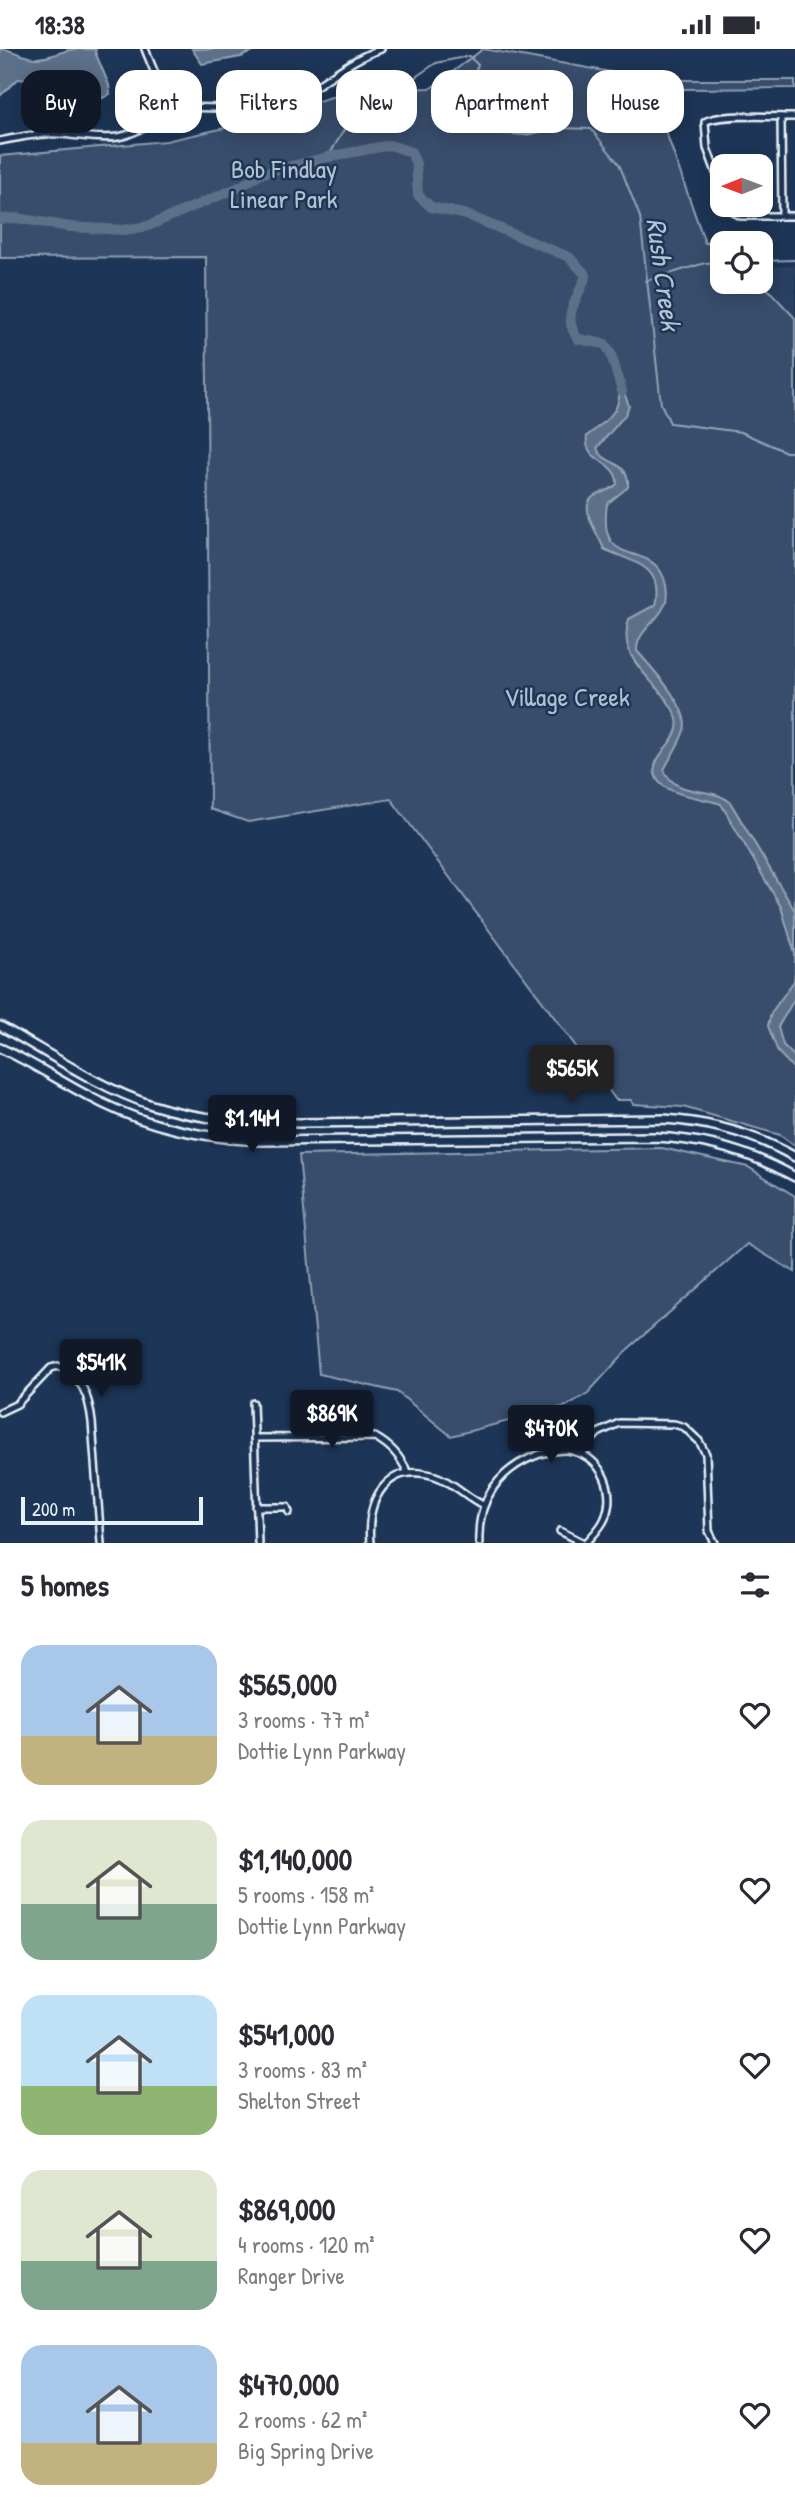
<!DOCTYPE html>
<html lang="en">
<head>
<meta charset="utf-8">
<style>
  :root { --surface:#fff; --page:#f7f7f7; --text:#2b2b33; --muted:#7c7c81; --accent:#111827 }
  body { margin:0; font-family:"Patrick Hand",sans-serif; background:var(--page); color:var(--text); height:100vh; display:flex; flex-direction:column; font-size:26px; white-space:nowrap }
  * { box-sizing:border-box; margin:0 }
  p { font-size:23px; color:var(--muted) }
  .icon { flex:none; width:38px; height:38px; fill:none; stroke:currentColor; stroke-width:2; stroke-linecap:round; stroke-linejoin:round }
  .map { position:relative; height:1494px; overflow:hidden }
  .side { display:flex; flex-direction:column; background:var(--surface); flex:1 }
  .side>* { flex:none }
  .banner { position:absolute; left:21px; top:21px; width:754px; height:63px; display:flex; gap:14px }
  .needle { width:46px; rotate:269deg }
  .buttons { position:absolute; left:710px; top:105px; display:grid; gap:14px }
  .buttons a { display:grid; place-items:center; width:63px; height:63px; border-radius:14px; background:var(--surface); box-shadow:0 4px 18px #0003; font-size:35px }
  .scale { position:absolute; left:21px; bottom:18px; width:182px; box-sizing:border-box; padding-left:7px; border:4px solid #e8f1f8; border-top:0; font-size:19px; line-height:24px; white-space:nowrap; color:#e8f1f8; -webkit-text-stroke:5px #1d3557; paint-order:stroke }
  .price { position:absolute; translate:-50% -60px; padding:0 16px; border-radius:7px; background:var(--accent); color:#fff; font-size:23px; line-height:46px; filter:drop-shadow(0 2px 4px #0008) }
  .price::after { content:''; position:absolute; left:50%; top:42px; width:21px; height:16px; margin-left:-10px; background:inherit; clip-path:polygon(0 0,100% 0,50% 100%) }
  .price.current { background:#222; color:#fff }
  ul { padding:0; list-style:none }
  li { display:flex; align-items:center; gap:21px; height:175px; padding:0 21px }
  li span { display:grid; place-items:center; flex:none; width:196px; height:140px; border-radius:21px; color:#555 }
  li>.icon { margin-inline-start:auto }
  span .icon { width:84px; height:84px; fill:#fffc; stroke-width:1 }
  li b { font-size:30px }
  h2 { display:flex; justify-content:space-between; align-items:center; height:84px; padding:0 21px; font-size:30px }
  .tag { padding:0 24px; border-radius:21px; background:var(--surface); box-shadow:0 4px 18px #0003; font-size:24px; line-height:63px }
  .tag.current { background:var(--accent); color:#fff }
  .status { display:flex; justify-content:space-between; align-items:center; height:49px; padding:0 35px; background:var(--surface); direction:ltr }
  .status svg { height:19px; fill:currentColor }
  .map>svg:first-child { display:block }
  .built { fill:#2a4162 }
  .green { fill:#374d6c; stroke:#909fb2; stroke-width:2 }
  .water { fill:#5d7089; stroke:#95a4b5; stroke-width:2 }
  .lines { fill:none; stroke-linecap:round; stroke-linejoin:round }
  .stream { stroke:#95a4b5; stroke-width:2 }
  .river { stroke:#5d7089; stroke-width:10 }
  .street-casing { stroke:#e8f1f8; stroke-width:10 }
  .secondary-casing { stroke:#e8f1f8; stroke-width:12 }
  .street { stroke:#1d3557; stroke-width:5 }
  .secondary { stroke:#1d3557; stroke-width:7 }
  .labels { text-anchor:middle; stroke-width:5; stroke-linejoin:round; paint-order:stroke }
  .park-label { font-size:26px; fill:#b3c0ce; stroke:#1d3557 }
  .water-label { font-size:28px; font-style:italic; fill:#b7c4d1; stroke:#1d3557 }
</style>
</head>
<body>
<div class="status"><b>18:38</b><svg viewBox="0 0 49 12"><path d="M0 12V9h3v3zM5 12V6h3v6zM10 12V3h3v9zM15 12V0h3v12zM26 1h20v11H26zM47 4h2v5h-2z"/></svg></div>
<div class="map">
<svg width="795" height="1494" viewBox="0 0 795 1494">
  <rect width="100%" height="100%" fill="#1d3557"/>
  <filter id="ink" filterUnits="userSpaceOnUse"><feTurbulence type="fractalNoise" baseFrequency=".0143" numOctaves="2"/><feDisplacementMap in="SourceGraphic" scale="14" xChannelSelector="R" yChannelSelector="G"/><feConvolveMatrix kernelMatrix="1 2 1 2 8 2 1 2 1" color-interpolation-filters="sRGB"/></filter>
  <g filter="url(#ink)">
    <path class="built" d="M795 217V269L764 236 761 229V218Z"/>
    <g class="green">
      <path d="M483 0 654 31H795V39L683 40 659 63 705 194H723V233H761V229L764 236 795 269V1097L780 1086 683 1058 633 1055 631 1051H616L391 750 248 773 210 760 206 208 0 209V107L166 92 243 75 351 42 431 39Z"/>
      <path d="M662 1099 748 1118 795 1147V1223L747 1195 628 1300 588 1344 566 1357 451 1387 397 1343 319 1325 299 1106Z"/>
    </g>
    <g class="water">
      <path d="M0 0C13 0 23 9 37 9 49 9 57 4 69 1 77 0 88 0 96 0L95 3 109 36 110 45 103 49 95 47 81 23 77 22 58 31 18 30 0 47Z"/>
      <path d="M192 0H257L241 8 202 15Z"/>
      <path d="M619 330 629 357 625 366 597 399C603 417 630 410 628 438L607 455C597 523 649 490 664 529 678 569 636 574 637 602 651 618 691 660 684 681 680 695 670 708 664 721 677 750 710 736 730 753L795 862V905L781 858 721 755C704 749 665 746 657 730 644 707 686 692 676 667 661 631 615 615 629 570L655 556C664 516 634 514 604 500 599 486 578 459 593 448 600 442 610 443 617 435 618 411 583 414 587 387 610 368 623 362 619 330Z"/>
      <path d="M795 923V949L778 978 783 996 795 1008V1021L778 1003 768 977 771 964 794 932Z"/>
    </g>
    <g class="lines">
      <g class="stream">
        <path d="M328 108 348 74 436 14 469 7 478 16 467 42 476 70 498 84 525 86 560 79 591 80 619 115 640 168 661 355 670 374 741 383 786 403H795"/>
        <path d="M761 212 795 211"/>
        <path d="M646 232 705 214 723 213"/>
      </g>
      <path class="river" d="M0 170 17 169 70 178 124 181 148 177 237 139 263 124 328 108 390 96 411 103 416 115 418 146 431 158 467 166 569 208 586 226C579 250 560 265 578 290L605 295 611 305 622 342"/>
      <defs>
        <g id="street">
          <path d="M145 0 156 27 174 62"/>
          <path d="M781 68 782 167"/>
          <path d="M0 92C20 88 39 84 59 85 78 86 99 91 118 88 143 84 161 62 187 59 215 56 244 65 272 58 314 47 341 13 381 0"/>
          <path d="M723 142 707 99 705 73C719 64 775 68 795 68"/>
          <path d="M729 156 735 164 741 167H795"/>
          <path d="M253 1354 258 1494"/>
          <path d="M0 1363 17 1355 51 1319 58 1317C82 1327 89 1347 92 1373L101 1494"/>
          <path d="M254 1389 375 1388C391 1397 400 1407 408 1424"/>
          <path d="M583 1405 589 1394 598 1384 619 1374 674 1375 684 1378 699 1392 706 1405 709 1482 715 1494"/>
          <path d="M256 1458H287L289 1463"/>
          <path d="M560 1482 584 1494"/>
          <path d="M370 1494C366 1451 386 1412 435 1427 452 1432 466 1448 483 1456"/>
          <path d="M479 1494C477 1451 499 1419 540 1405 549 1403 563 1399 572 1402 602 1409 616 1441 605 1469 601 1479 593 1486 586 1494"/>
        </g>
        <g id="secondary">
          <path d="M0 977C49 1004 99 1039 152 1056 201 1072 250 1073 300 1074L664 1070C710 1073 755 1085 795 1108"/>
          <path d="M0 999C36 1015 68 1038 104 1055 153 1079 205 1089 259 1092L655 1088C706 1090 751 1103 795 1128"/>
        </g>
      </defs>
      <use href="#street" class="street-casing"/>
      <use href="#secondary" class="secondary-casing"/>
      <use href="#street" class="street"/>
      <use href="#secondary" class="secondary"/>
    </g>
  </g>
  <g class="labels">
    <g class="park-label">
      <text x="284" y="129">Bob Findlay<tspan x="284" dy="30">Linear Park</tspan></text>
      <text x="567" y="657">Village Creek</text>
    </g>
    <g class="water-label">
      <text transform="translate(664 225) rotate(82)" y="10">Rush Creek</text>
    </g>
  </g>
</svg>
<div class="buttons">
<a><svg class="needle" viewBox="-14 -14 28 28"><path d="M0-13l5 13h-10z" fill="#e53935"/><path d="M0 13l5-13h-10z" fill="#7c7c81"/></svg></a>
<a><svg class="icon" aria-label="locate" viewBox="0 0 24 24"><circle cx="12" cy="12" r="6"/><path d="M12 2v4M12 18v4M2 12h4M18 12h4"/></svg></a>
</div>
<div class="scale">200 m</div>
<b class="price current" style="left:572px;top:1056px">$565K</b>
<b class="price" style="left:252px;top:1106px">$1.14M</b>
<b class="price" style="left:101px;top:1350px">$541K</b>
<b class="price" style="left:332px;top:1401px">$869K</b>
<b class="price" style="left:551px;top:1416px">$470K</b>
<div class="banner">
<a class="tag current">Buy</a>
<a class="tag">Rent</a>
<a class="tag">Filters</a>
<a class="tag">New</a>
<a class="tag">Apartment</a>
<a class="tag">House</a>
</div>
</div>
<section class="side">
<h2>5 homes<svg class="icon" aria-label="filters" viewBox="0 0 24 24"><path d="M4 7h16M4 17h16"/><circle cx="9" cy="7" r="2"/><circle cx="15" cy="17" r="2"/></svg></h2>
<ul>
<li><span style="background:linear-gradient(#a9c7e8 65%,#c2b280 0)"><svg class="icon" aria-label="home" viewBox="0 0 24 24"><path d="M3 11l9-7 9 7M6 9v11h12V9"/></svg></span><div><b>$565,000</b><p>3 rooms · 77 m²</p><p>Dottie Lynn Parkway</p></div><svg class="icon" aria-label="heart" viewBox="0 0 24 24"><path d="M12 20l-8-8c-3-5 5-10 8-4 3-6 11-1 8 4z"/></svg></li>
<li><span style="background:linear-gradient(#dfe7d0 60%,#7fa58c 0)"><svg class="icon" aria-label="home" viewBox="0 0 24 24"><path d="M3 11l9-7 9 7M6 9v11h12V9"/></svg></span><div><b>$1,140,000</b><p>5 rooms · 158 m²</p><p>Dottie Lynn Parkway</p></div><svg class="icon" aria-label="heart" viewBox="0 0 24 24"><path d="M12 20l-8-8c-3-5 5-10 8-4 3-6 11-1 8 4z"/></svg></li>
<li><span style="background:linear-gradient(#bfe0f5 65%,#8fb573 0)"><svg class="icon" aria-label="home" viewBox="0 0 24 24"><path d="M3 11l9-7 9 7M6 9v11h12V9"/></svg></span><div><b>$541,000</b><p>3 rooms · 83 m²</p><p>Shelton Street</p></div><svg class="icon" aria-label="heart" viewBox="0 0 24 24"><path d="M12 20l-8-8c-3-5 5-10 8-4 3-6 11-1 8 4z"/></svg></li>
<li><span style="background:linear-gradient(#dfe7d0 65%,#7fa58c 0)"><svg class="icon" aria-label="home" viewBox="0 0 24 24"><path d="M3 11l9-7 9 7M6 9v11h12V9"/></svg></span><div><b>$869,000</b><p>4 rooms · 120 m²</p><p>Ranger Drive</p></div><svg class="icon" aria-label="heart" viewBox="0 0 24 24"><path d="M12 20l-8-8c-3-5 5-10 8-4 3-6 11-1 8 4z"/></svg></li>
<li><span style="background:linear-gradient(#a9c7e8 70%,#c2b280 0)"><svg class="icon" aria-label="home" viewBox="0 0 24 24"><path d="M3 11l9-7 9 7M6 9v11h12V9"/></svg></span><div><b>$470,000</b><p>2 rooms · 62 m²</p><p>Big Spring Drive</p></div><svg class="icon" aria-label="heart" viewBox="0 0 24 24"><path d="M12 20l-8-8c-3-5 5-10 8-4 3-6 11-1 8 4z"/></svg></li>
</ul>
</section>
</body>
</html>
